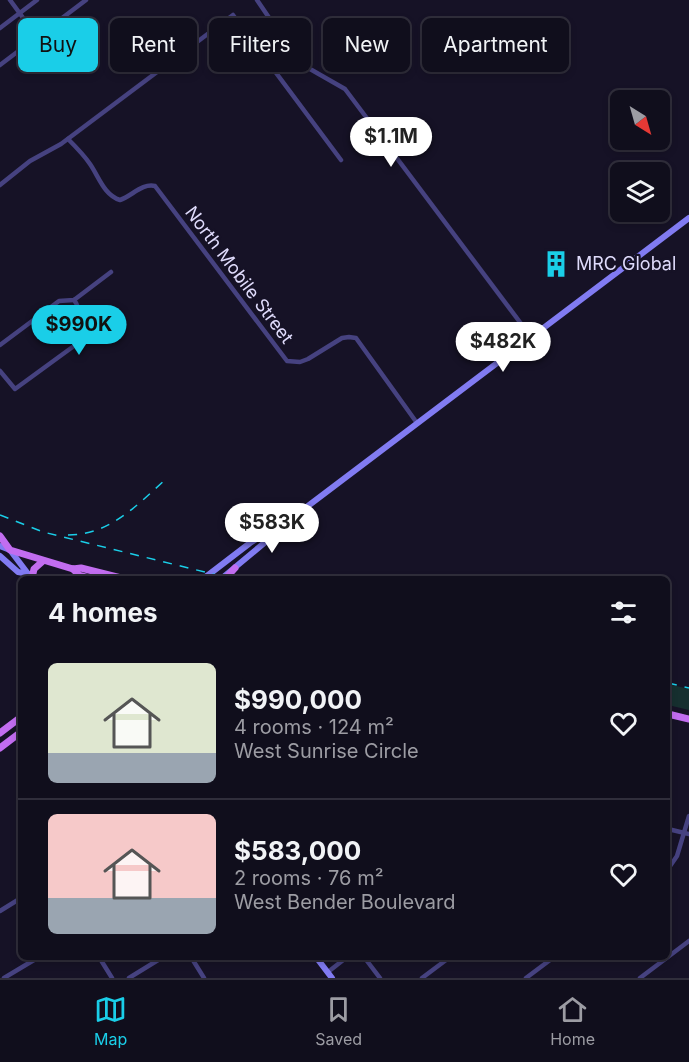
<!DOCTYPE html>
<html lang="en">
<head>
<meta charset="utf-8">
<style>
  :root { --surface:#100e1c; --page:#1e1c29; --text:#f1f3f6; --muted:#9c9ca3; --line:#302e3b; --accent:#1acee8 }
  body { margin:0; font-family:Inter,sans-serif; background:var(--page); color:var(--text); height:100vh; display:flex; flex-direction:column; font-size:22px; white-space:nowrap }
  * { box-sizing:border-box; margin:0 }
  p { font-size:20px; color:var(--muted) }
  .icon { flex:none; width:33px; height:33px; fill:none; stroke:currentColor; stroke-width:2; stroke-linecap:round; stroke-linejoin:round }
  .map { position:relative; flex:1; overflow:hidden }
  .panel { position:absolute; left:18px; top:576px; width:652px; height:384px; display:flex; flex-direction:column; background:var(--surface); border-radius:9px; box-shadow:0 3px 9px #0003,0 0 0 2px var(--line) }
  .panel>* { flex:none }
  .guide { position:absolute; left:18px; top:18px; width:654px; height:54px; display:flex; gap:12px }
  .needle { width:39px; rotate:143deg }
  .fabs { position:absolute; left:610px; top:90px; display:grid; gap:12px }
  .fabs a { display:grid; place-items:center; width:60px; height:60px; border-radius:9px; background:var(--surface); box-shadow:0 3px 9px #0003,0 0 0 2px var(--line); font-size:30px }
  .price { position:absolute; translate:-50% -51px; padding:0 14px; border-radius:21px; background:#fff; color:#222; font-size:20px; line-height:39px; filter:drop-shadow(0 2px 3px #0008) }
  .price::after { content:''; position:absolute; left:50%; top:36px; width:18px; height:14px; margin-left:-9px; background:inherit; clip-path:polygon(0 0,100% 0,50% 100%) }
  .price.active { background:var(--accent); color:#111 }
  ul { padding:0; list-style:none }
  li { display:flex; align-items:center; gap:18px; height:150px; padding:0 30px }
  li+li { border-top:2px solid var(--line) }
  li span { display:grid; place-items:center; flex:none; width:168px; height:120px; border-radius:9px; color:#555 }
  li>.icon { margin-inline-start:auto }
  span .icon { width:72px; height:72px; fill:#fffc; stroke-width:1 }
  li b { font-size:26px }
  h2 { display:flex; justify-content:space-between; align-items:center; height:72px; padding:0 30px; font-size:26px }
  .pill { padding:0 21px; border-radius:9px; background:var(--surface); box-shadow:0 3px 9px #0003,0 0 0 2px var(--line); font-size:21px; line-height:54px }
  .pill.active { background:var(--accent); color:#111 }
  .menu { display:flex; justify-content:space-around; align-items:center; height:84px; border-top:2px solid var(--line); background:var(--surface); font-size:16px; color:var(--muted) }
  .menu a { display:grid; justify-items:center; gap:3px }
  .menu .active { color:var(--accent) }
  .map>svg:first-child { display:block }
  .green { fill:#162f2f }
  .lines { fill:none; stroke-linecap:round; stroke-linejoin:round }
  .street { stroke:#464280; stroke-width:4.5 }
  .secondary { stroke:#817bf2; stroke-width:6 }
  .primary { stroke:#c26df0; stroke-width:7 }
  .rail { stroke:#1acee8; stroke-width:1.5; stroke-dasharray:9 8; stroke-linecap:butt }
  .labels { text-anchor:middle; stroke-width:4.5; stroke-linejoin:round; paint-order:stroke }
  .poi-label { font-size:18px; fill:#dfdbfb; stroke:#161226; text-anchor:start }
  .street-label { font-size:18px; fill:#dfdbfb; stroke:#161226 }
</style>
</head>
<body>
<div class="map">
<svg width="689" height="978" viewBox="0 0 689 978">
  <rect width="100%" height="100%" fill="#161226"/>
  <path class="green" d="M668 684 689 689V710L668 705Z"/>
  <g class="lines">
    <g class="street">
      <path d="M10 0 37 37"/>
      <path d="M257 0 274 25 296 50 310 69 345 89 531 337"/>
      <path d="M0 28 37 0"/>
      <path d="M0 65 86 0"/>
      <path d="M68 139C76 147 84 155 90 164 99 177 104 195 120 200 132 196 142 183 155 186L287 361 300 362 308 359 342 338 349 337 356 338 417 423"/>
      <path d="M0 185 30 161 61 144 233 15 341 160"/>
      <path d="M0 345 59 301 74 300 111 272"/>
      <path d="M0 371 15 389 78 343C83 333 81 308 74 300"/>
      <path d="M668 829 689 834"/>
      <path d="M668 869 677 856 689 816"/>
      <path d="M0 911 21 898"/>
      <path d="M99 957 112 978"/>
      <path d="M191 957 204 978"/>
      <path d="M364 957 380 978"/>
      <path d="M328 972 347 957"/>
      <path d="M4 978 39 957"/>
      <path d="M129 978 163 957"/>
      <path d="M422 978 450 957"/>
      <path d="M526 978 554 957"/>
      <path d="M640 978 689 941"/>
    </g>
    <g class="secondary">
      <path d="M0 546 10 550 32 579"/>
      <path d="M0 556 18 572 29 574"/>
      <path d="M203 579 250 543 304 509 689 218"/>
      <path d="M221 579 299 514"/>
      <path d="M316 957 332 978"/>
    </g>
    <g class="primary">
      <path d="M0 536 10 550 73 569 81 568 125 579"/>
      <path d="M73 569 79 575 93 579"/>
      <path d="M32 578 34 569 43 561"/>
      <path d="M225 579 235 568"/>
      <path d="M668 714 689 719"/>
      <path d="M0 733 21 717"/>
      <path d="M0 748 21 732"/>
    </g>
    <g class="rail">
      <path d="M0 515 43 532 233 579"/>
      <path d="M68 535C110 535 137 505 166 479"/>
      <path d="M668 683 689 688"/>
    </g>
  </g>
  <defs>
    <symbol id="building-bare" viewBox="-9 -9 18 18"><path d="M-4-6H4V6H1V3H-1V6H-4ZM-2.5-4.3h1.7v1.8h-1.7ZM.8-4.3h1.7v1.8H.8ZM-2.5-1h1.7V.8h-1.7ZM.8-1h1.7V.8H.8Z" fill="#1acee8" stroke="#161226" stroke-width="2.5" paint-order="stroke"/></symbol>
  </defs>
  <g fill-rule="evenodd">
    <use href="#building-bare" x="537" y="245" width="38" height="38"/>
  </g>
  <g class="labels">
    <g class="poi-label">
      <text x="576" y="270">MRC Global</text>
    </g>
    <g class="street-label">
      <text transform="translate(239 275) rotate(53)" y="6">North Mobile Street</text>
    </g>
  </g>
</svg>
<div class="fabs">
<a><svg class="needle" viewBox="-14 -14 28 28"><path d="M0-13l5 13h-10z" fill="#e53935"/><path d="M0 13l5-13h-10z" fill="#9c9ca3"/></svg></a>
<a><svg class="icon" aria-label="layers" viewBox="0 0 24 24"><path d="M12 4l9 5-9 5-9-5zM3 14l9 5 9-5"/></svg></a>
</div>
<b class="price" style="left:391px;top:168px">$1.1M</b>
<b class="price active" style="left:79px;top:356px">$990K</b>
<b class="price" style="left:503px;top:373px">$482K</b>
<b class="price" style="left:272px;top:554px">$583K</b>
<div class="guide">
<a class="pill active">Buy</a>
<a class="pill">Rent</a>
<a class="pill">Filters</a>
<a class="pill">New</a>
<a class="pill">Apartment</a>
</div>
<section class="panel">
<h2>4 homes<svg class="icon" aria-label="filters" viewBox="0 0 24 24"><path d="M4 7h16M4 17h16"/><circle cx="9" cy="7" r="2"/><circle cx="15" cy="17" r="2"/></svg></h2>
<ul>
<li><span style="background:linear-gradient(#dfe7d0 75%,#9aa5b1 0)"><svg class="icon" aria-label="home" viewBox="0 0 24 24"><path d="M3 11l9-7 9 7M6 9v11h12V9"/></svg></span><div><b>$990,000</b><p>4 rooms · 124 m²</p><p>West Sunrise Circle</p></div><svg class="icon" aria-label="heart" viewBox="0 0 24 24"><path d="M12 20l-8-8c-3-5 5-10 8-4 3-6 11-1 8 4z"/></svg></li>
<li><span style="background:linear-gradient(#f6c9c9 70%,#9aa5b1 0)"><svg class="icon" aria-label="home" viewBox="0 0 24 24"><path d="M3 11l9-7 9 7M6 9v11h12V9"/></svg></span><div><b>$583,000</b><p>2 rooms · 76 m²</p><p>West Bender Boulevard</p></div><svg class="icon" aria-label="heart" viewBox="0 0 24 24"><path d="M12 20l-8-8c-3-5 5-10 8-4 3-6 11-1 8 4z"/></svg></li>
</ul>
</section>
</div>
<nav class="menu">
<a class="active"><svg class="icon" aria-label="map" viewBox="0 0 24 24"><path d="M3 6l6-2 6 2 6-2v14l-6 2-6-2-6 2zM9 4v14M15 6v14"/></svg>Map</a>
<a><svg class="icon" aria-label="saved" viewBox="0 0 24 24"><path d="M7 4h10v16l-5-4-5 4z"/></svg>Saved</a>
<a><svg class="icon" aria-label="home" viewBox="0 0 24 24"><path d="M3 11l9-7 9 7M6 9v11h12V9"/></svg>Home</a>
</nav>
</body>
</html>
